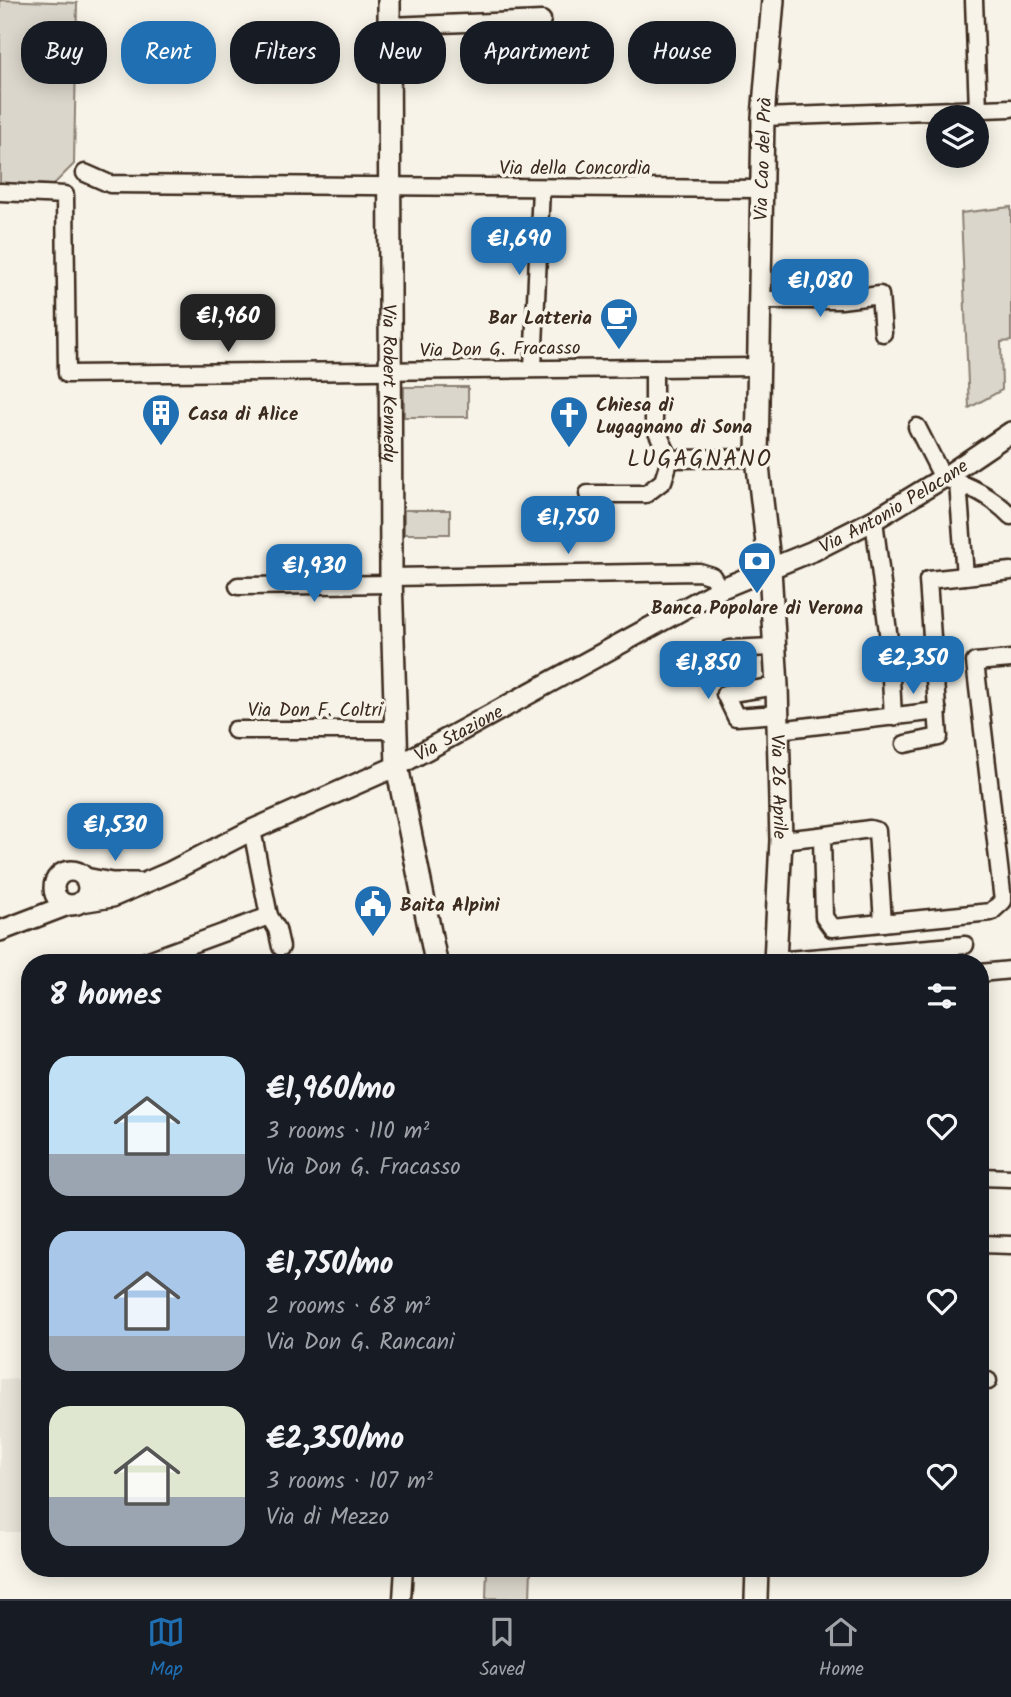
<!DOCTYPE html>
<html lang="en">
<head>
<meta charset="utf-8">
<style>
  :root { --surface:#171b24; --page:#242831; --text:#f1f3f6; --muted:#9ea1a6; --line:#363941; --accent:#1f6fb2 }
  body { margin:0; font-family:Kalam,sans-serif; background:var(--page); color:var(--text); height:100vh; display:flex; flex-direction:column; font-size:26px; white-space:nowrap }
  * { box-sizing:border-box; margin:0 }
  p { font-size:23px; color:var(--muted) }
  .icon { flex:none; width:38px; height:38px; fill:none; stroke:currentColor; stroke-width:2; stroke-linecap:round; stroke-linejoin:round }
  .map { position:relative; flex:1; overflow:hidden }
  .sheet { position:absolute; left:21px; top:954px; width:968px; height:623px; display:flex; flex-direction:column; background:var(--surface); border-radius:28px; box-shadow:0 4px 18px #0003 }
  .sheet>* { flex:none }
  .banner { position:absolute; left:21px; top:21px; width:970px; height:63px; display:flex; gap:14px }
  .fabs { position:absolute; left:926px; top:105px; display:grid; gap:14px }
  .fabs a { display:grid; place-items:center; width:63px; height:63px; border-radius:50%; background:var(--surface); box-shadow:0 4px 18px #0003; font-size:35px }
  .price { position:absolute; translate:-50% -60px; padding:0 16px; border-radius:14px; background:var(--accent); color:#fff; font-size:23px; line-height:46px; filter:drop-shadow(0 2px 4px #0008) }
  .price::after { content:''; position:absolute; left:50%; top:42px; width:21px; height:16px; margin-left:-10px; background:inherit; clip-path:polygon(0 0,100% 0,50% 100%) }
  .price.selected { background:#222; color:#fff }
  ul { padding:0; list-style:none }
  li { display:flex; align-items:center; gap:21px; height:175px; padding:0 28px }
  li span { display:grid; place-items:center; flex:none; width:196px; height:140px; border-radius:21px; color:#555 }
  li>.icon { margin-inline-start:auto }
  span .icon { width:84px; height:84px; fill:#fffc; stroke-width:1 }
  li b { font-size:30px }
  h2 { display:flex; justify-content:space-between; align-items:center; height:84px; padding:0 28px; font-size:30px }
  .tag { padding:0 24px; border-radius:28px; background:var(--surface); box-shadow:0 4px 18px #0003; font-size:24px; line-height:63px }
  .tag.selected { background:var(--accent); color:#fff }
  .tab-bar { display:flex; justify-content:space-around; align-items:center; height:98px; border-top:2px solid var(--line); background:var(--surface); font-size:19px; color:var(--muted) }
  .tab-bar a { display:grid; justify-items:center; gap:4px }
  .tab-bar .selected { color:var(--accent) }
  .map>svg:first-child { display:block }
  .built { fill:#e9e4d9 }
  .green { fill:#dbd6cb; stroke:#8b8074; stroke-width:2 }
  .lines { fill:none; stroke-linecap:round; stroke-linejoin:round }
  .minor-casing { stroke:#3b2a1e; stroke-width:21 }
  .tertiary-casing { stroke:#3b2a1e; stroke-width:24 }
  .secondary-casing { stroke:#3b2a1e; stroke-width:26 }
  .minor { stroke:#f7f3e8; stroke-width:16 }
  .tertiary { stroke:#f7f3e8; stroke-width:19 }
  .secondary { stroke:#f7f3e8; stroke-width:21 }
  .labels { text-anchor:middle; stroke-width:7; stroke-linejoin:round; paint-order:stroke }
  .street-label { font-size:19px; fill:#3b2a1e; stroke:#f7f3e8 }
  .poi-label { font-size:19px; font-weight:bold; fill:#3b2a1e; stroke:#f7f3e8; text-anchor:start }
  .quarter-label { font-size:23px; letter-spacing:2px; fill:#3b2a1e; stroke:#f7f3e8 }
</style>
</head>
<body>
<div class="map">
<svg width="1011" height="1599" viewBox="0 0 1011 1599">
  <rect width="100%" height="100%" fill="#f7f3e8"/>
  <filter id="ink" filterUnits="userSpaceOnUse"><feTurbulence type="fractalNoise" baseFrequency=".0143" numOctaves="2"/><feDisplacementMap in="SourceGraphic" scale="14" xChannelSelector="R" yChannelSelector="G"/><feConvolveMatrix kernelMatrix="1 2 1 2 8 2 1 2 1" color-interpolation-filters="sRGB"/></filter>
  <g filter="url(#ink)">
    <rect class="built" x="0" y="1379" width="30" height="153"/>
    <g class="green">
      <path d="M0 0 77 3 74 164 53 185 0 183Z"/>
      <path d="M1011 207V341L1001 342 1002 390 969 408 961 213Z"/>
      <rect x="404" y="387" width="64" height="30"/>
      <rect x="404" y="510" width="46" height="24"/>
      <path d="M487 1568H531L530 1599 486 1598Z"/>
    </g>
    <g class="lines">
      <defs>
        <g id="minor">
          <path d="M974 0 978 110"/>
          <path d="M389 26 542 20"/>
          <path d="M763 117 1011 108"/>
          <path d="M85 173 110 184 760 189"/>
          <path d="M0 192 65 195 67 374 757 367"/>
          <path d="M758 300H841L880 295 883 333"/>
          <path d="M533 368 541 188"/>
          <path d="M654 368V425L670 459 757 458"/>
          <path d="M917 427 943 478C970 485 991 496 1011 516"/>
          <path d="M958 482 965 576"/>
          <path d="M588 494H646L663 481 670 459"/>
          <path d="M874 520 889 640 893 717"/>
          <path d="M391 577 699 572 712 576 720 589"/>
          <path d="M238 586 391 584"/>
          <path d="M729 649 774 647"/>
          <path d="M777 714 736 717 725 694 777 686"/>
          <path d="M235 730H396"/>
          <path d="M778 730 938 711"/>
          <path d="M905 744 939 737 928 580 1011 571"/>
          <path d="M819 836 870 829 877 831 883 923"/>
          <path d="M781 840 819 836 822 839 824 917 832 928 991 912 1003 901 975 662 1011 659"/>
          <path d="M269 916 277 929 281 947"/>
          <path d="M775 961 965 945"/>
          <path d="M143 962 269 916 252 830"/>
          <path d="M980 973 1011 970"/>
          <path d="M980 1177 1011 1178"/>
          <path d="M980 1244 1011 1245"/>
          <path d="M980 1381H988"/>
          <path d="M402 1599 404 1568"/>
        </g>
        <g id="tertiary">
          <circle cx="71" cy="888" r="17"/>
          <path d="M85 878 112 883H136"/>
          <path id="s1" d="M81 902 112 897 170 872 252 830 397 766 720 589 813 551 874 520 943 478 1011 432"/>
          <path d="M0 931 68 905"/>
        </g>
        <g id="secondary">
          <path id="s2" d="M389 0 391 577 397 766 436 962"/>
          <path id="s3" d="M773 0 763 117 757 458 770 569 777 686 781 840 775 962"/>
          <path d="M756 1599 757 1568"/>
        </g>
      </defs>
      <use href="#minor" class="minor-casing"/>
      <use href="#tertiary" class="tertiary-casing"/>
      <use href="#secondary" class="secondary-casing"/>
      <use href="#minor" class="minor"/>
      <use href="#tertiary" class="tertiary"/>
      <use href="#secondary" class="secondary"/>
    </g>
  </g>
  <defs>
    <symbol id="cafe-pin" viewBox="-11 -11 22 30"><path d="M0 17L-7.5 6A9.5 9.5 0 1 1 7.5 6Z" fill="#1f6fb2" stroke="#f7f3e8"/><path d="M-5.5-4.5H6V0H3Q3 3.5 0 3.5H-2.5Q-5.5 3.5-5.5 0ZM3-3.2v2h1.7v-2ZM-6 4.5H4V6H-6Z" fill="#fff"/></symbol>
    <symbol id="building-pin" viewBox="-11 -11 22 30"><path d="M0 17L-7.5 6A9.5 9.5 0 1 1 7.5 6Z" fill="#1f6fb2" stroke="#f7f3e8"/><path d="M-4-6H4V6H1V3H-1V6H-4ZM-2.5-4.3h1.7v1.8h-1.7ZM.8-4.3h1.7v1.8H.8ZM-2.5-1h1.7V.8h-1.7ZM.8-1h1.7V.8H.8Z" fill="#fff"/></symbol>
    <symbol id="church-pin" viewBox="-11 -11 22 30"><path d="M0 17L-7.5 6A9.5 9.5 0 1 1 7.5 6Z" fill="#1f6fb2" stroke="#f7f3e8"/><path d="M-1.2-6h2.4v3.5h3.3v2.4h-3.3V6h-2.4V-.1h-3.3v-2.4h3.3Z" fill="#fff"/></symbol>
    <symbol id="bank-pin" viewBox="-11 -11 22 30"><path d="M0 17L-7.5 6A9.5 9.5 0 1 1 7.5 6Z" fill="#1f6fb2" stroke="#f7f3e8"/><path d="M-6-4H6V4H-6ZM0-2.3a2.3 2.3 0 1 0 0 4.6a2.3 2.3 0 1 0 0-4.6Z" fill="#fff"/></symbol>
    <symbol id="civic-pin" viewBox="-11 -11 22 30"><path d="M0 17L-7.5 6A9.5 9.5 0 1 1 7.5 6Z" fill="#1f6fb2" stroke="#f7f3e8"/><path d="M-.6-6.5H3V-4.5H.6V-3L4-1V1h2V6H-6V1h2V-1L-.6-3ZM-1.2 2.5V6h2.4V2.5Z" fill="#fff"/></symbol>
  </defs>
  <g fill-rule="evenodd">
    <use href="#cafe-pin" x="597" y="295" width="44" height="60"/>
    <use href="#building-pin" x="139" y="391" width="44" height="60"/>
    <use href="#church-pin" x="547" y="393" width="44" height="60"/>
    <use href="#bank-pin" x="735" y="539" width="44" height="60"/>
    <use href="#civic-pin" x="351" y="882" width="44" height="60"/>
  </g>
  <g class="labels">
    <g class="street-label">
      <text transform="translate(762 159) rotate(-88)" y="7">Via Cao del Prà</text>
      <text x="575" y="174">Via della Concordia</text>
      <text transform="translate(500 348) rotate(-1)" y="7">Via Don G. Fracasso</text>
      <text dy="7" stroke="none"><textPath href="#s2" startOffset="383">Via Robert Kennedy</textPath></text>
      <text dy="7" stroke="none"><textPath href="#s1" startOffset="906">Via Antonio Pelacane</textPath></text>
      <text x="315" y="716">Via Don F. Coltri</text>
      <text dy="7" stroke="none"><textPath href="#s1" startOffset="415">Via Stazione</textPath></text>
      <text dy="7" stroke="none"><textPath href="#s3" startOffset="788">Via 26 Aprile</textPath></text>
    </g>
    <g class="poi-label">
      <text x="592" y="324" text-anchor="end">Bar Latteria</text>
      <text x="596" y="411">Chiesa di<tspan x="596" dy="22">Lugagnano di Sona</tspan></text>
      <text x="188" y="420">Casa di Alice</text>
      <text x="757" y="614" text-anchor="middle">Banca Popolare di Verona</text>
      <text x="400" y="911">Baita Alpini</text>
    </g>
    <g class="quarter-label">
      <text x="700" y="466">LUGAGNANO</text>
    </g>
  </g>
</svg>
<div class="fabs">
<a><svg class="icon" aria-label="layers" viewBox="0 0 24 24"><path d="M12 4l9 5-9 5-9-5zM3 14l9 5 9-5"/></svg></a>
</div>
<b class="price" style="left:519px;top:277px">€1,690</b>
<b class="price" style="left:820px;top:319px">€1,080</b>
<b class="price selected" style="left:228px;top:354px">€1,960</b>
<b class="price" style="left:568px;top:556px">€1,750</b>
<b class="price" style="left:314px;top:604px">€1,930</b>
<b class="price" style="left:913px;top:696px">€2,350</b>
<b class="price" style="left:708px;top:701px">€1,850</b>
<b class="price" style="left:115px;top:863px">€1,530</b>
<div class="banner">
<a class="tag">Buy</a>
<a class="tag selected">Rent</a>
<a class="tag">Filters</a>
<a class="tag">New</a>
<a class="tag">Apartment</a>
<a class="tag">House</a>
</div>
<section class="sheet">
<h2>8 homes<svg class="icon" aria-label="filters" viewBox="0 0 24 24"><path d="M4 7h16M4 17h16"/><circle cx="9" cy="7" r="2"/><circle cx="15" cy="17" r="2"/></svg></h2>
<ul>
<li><span style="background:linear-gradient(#bfe0f5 70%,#9aa5b1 0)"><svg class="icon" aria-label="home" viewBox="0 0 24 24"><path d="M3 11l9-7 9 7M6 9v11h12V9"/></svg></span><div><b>€1,960/mo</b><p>3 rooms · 110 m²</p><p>Via Don G. Fracasso</p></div><svg class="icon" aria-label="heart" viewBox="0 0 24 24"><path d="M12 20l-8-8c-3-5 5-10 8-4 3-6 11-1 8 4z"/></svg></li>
<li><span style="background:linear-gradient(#a9c7e8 75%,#9aa5b1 0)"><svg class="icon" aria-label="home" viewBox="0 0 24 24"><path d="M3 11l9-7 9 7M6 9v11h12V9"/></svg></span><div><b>€1,750/mo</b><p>2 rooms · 68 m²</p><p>Via Don G. Rancani</p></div><svg class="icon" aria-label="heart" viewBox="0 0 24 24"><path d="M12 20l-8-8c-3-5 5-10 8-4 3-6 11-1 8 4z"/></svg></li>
<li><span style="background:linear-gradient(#dfe7d0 65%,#9aa5b1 0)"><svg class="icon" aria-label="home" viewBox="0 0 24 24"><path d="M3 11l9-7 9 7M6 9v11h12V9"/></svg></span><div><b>€2,350/mo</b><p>3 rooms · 107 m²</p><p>Via di Mezzo</p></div><svg class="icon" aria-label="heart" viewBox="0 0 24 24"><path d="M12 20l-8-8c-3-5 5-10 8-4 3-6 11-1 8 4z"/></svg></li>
</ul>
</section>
</div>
<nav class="tab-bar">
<a class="selected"><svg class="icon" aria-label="map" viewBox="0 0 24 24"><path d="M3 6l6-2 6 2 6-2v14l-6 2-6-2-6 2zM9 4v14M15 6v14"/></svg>Map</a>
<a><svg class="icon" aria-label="saved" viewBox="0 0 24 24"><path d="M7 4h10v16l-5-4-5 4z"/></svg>Saved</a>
<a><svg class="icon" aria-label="home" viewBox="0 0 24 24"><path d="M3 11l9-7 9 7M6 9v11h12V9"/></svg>Home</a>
</nav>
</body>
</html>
